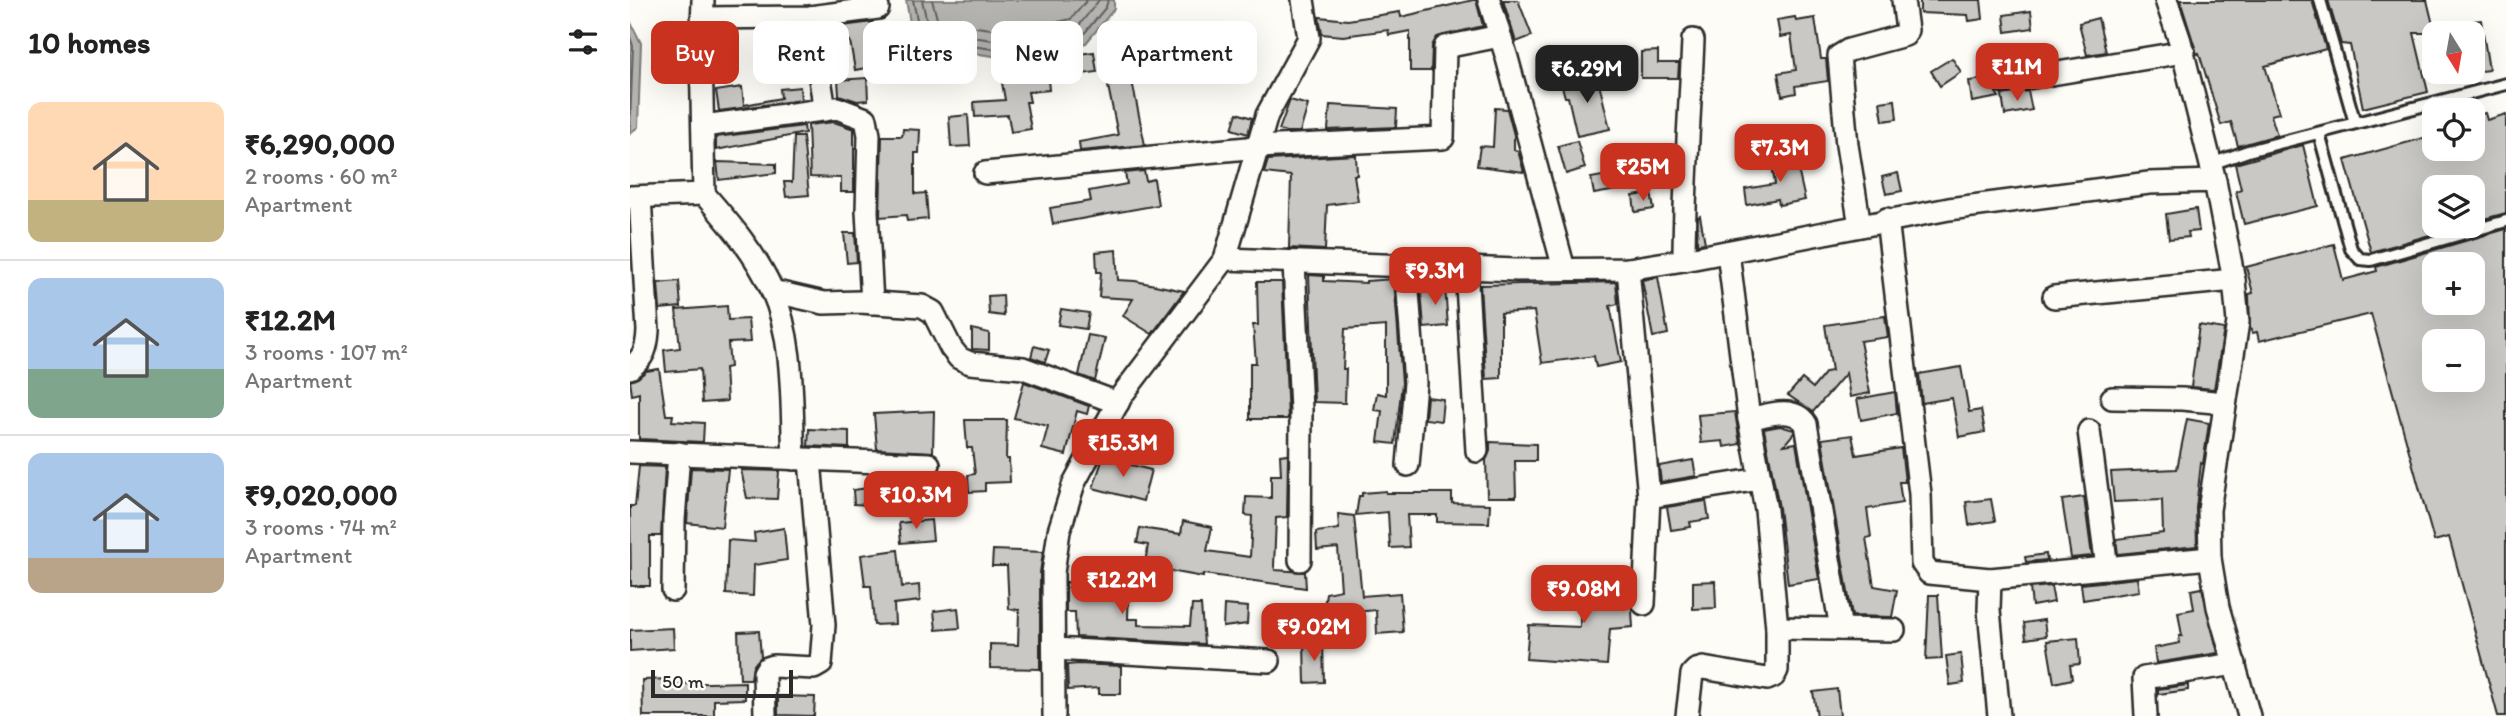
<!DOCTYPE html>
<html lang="en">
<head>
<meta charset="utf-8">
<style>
  :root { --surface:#fff; --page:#f2f2f2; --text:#222; --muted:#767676; --line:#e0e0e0; --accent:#c8321e }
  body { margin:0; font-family:Itim,sans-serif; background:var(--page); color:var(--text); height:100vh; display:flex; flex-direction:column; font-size:26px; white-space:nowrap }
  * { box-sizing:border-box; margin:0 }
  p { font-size:23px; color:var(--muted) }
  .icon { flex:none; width:38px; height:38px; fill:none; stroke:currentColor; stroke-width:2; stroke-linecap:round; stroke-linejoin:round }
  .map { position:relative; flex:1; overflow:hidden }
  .details { display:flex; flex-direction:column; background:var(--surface); width:630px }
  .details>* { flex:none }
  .banner { position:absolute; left:21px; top:21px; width:665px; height:63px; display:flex; gap:14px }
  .needle { width:46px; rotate:169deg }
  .controls { position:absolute; left:1792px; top:21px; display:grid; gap:14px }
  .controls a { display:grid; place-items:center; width:63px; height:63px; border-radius:14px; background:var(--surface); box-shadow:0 7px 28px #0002; font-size:35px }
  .scale { position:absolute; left:21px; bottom:18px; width:142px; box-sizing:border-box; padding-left:7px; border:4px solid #2b2b2b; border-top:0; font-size:19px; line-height:24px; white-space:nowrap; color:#2b2b2b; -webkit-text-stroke:5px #fdfcf7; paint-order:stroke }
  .price { position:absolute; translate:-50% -60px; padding:0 16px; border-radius:14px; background:var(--accent); color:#fff; font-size:23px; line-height:46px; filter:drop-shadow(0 2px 4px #0008) }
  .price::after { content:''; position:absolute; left:50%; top:42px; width:21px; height:16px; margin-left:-10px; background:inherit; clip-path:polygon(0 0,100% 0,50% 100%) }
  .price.active { background:#222; color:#fff }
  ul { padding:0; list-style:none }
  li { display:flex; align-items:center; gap:21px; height:175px; padding:0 28px }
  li+li { border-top:2px solid var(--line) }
  li span { display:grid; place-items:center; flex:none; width:196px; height:140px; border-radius:14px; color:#555 }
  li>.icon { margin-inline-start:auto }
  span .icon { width:84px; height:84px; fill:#fffc; stroke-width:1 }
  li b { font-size:30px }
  h2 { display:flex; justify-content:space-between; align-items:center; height:84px; padding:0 28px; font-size:30px }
  .chip { padding:0 24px; border-radius:14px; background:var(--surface); box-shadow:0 7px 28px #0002; font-size:24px; line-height:63px }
  .chip.active { background:var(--accent); color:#fff }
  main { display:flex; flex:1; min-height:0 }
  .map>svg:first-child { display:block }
  .water { fill:#b5b4b1; stroke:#7e7d7b; stroke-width:2 }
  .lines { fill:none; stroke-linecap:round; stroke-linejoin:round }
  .shore { stroke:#626261; stroke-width:2 }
  .building { fill:#c9c8c4; stroke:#2b2b2b; stroke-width:2; fill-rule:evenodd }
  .service-casing { stroke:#2b2b2b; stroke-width:16 }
  .minor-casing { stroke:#2b2b2b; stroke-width:26 }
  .service { stroke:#fdfcf7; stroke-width:10 }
  .minor { stroke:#fdfcf7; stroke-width:21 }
</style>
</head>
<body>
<main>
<section class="details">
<h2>10 homes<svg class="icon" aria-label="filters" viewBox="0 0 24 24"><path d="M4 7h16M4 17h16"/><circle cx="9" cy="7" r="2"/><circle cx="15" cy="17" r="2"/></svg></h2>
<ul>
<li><span style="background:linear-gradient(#ffd9b3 70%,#c2b280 0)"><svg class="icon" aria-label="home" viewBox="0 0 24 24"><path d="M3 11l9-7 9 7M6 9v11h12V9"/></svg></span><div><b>₹6,290,000</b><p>2 rooms · 60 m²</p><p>Apartment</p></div></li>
<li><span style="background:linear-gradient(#a9c7e8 65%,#7fa58c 0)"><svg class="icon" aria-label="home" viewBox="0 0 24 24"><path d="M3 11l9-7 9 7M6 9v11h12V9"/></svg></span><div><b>₹12.2M</b><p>3 rooms · 107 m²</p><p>Apartment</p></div></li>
<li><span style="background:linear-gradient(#a9c7e8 75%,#b9a48a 0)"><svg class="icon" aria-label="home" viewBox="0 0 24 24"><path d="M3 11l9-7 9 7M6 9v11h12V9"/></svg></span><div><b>₹9,020,000</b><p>3 rooms · 74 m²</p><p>Apartment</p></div></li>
</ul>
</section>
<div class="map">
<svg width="1876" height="716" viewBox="0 0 1876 716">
  <rect width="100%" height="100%" fill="#fdfcf7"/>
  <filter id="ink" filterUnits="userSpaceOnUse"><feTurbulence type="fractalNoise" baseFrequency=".0143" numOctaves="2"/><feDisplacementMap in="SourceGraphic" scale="14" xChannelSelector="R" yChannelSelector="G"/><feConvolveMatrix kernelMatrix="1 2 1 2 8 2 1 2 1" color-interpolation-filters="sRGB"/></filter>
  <g filter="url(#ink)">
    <g class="water">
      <path d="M276 0H484V9L456 43 385 59 284 45Z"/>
      <path d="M0 21 11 43 8 127 0 133Z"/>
    </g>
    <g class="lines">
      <g class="shore">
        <path d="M283 0 291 39 385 52 452 36 476 7 478 0"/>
        <path d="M292 0 299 31 384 43 447 28 469 0"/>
        <path d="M302 0 308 22 384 32 441 19 457 0"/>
        <path d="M0 37 3 46 0 125"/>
      </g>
    </g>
    <g class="building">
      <path d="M843 0H846L853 26 807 37 802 46 801 71H780V31L759 35 758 30 713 36 692 34 689 17 718 20 770 12 771 17Z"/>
      <path d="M873 0H888L902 36 886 42Z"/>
      <path d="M1290 0H1351L1353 19 1339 21 1338 15 1290 13Z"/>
      <path d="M1550 0H1682L1696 49 1635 66 1649 113 1641 115 1647 135 1608 146 1601 122 1591 125 1569 53 1567 54Z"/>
      <path d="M1698 0H1797L1805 33H1784L1798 92 1733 108 1720 45 1711 44Z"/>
      <path d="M1401 11 1403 28 1376 32 1374 15Z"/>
      <path d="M1165 17 1166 21 1185 18 1191 59H1196L1198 81 1165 86 1166 93 1152 96 1148 73 1166 70 1161 35 1150 37 1147 20Z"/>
      <path d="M1468 18 1476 52 1457 55 1449 23Z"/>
      <path d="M1851 20 1859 70 1843 72V21Z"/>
      <path d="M243 22 252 65 225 70 220 41 199 44 197 28Z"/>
      <path d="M1028 51V63H1049L1048 78H1011V52Z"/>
      <path d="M464 52 467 72 418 79 419 90 398 92 400 102H396L401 129 381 132 378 115 345 117 344 102 375 100 370 71 399 67 398 64 436 61 435 56Z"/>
      <path d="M1322 58 1331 72 1310 86 1301 71Z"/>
      <path d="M967 75 980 129 947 136 938 97H935L931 83Z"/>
      <path d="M237 78 238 100 227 101 209 95 208 80Z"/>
      <path d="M1362 78 1361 85 1369 97 1342 102 1339 81Z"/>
      <path d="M502 81 515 145 450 151 449 142 488 135 478 86Z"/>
      <path d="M112 87 114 105 151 98 150 89 170 87 171 100 89 111 86 91Z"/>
      <path d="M1398 91 1402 110 1375 115 1372 95Z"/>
      <path d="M660 100 678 105 670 132H656L649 130Z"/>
      <path d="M1265 100 1267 119 1253 121 1250 102Z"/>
      <path d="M700 105 767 109 766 127 698 130Z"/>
      <path d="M865 108 877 109 884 135V150L888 151 894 172 847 166 850 146 863 147Z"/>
      <path d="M607 113 622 118 618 134 602 129Z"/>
      <path d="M1855 113 1857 120 1876 114V213L1843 222V187H1804V226H1831L1741 252 1715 160 1804 135V149H1843V116Z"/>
      <path d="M338 115 340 146 321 147 319 117Z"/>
      <path d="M204 122 224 129V192H211V178L180 177 178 125Z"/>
      <path d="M174 126 175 133 86 150V137Z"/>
      <path d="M273 129 290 130 289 153H285V194L296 193 298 219 277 221 276 215 250 217 252 136H272Z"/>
      <path d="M164 137H173L179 195 156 197 154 182H162Z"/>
      <path d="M947 141 955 168 936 174 928 146Z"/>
      <path d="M1673 145 1688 206 1614 224 1606 191 1611 189 1605 164Z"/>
      <path d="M726 155 727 175H724L728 201 697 205 695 250 659 248 661 176 634 173 638 160Z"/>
      <path d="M1165 156 1175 200 1149 205 1148 199 1117 205 1115 189 1145 184 1141 159Z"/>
      <path d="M87 162 146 164V173L89 180Z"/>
      <path d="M514 171 516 181 524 179 528 205 423 224 420 208 461 201 459 191 497 184 495 173Z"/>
      <path d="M995 172 998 188 964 194 961 178Z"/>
      <path d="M1268 173 1272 191 1256 194 1252 177Z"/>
      <path d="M1021 193 1024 209 1005 212 1003 196Z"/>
      <path d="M1566 209 1569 231 1558 232 1559 237 1539 239 1536 214Z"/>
      <path d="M1070 216 1075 243 1067 244 1068 217Z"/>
      <path d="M1876 229V716H1868L1819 537 1804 541 1741 314 1629 341 1627 332 1622 333 1620 327 1619 294 1623 293 1616 267 1704 244 1713 280 1747 271 1746 267ZM1804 264H1843V303H1804ZM1804 341H1843V380H1804Z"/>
      <path d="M214 233H225L227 262 217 263Z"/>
      <path d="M486 250 488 280 505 281 554 291 522 334 493 316 503 299 469 297 471 272H467L466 252Z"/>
      <path d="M679 275 694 276V281L736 283V281L764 279 772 383 765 444 748 442 752 411 744 410 747 393 756 395V326L715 329 713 369H716L715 403 684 402Z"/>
      <path d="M1028 277 1038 334 1023 337 1012 280Z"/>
      <path d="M49 281 51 307 30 309 28 283Z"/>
      <path d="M627 282H652L658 419H620V363H626L623 325H628Z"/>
      <path d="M986 282 988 304 980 306 991 362 966 367 964 356 912 363 904 311 871 313V378L856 379 850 285Z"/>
      <path d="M815 287 818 326 794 328 791 289Z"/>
      <path d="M373 295 374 316 359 314 358 296Z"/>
      <path d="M97 306 98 320 118 319 120 342 98 343 100 367 95 368 97 401 72 403 70 369 36 372 34 350 50 348 46 310Z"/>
      <path d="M431 309 459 313 456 329 428 325Z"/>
      <path d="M1255 316 1258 337 1230 341 1240 393 1220 397 1216 373 1183 412 1158 395 1172 379 1183 388 1196 372 1202 371 1195 325Z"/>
      <path d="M1569 325 1594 329 1584 389 1561 387Z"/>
      <path d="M342 329 359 333V350L342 349Z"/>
      <path d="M458 335 475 338 465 381 449 375Z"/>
      <path d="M404 346 419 350 415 362 401 357Z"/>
      <path d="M1331 367 1339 412 1351 410 1355 432 1329 437 1322 398 1292 403 1289 374Z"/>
      <path d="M29 369 36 415H43L42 421 74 423 73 442 9 439V393L2 395 0 381 8 378 16 371Z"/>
      <path d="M394 382 459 406 457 414 447 411 436 455 412 449 418 426 384 418Z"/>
      <path d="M1265 392 1267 413 1231 420 1227 399Z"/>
      <path d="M797 397 813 399 811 421 795 419Z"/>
      <path d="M304 411 303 452 247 449 244 414Z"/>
      <path d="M1105 412 1110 444 1094 447 1093 441 1071 443 1068 415Z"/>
      <path d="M1557 419 1579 423 1573 464 1571 463 1566 508 1567 546 1488 554 1486 539 1533 533 1532 500 1484 502 1481 472 1547 469Z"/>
      <path d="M335 420H377L376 459H379L380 482 355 483V491L339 492 338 475 345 474 342 448H337Z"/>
      <path d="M1150 426 1164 430V433L1154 445 1166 443 1189 579 1158 584 1149 508 1134 429Z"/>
      <path d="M179 429 219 431V448L178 446Z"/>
      <path d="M1222 435 1226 455 1271 448 1275 482H1269L1272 503 1237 509 1241 537 1236 538 1244 586 1267 590 1262 617 1222 616 1192 439Z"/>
      <path d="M860 442 906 444V461H885L886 497H857L856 460 860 451Z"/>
      <path d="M658 454 657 517 646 518 644 566 645 570 675 572 676 588 573 574V577L540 571 539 579 513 575 518 545 507 543 510 528 551 534 553 521 582 527 577 551 620 557 622 516 615 515 616 497 641 498V475H651L650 455Z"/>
      <path d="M473 458 521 470 513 501 463 488Z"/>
      <path d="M1063 460 1066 476 1031 482 1029 466Z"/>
      <path d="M9 466 35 467 31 536H20V586H1L0 506H5Z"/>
      <path d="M61 468 98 469 92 527 57 523Z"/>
      <path d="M111 470 149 471 147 499 117 498Z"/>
      <path d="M252 486 255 506 224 504 223 490Z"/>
      <path d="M756 491V493H822V503L860 504 859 523 807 522V515H777L779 547 760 548 758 512 726 515 729 496H732V493Z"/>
      <path d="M1454 497 1462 556 1441 558 1432 500Z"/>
      <path d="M1361 499 1365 521 1339 525 1336 502Z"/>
      <path d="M1076 501 1079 519 1060 522 1061 527 1041 530 1037 507Z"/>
      <path d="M708 514 724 516 732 596 770 593 773 632 747 634 746 610 715 613 714 610 693 613 696 593 711 590 708 548 687 550 686 532 709 529Z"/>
      <path d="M301 520 303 540 271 543 269 523Z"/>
      <path d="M154 528 157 560 124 565 123 596 96 594 98 540 125 542 124 533Z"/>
      <path d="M268 550 272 587 289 585 290 601 264 604 265 624 244 625 241 586H235L231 555Z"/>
      <path d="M363 550 413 552 410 573V669L360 668V644L388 645 389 610 379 609 377 566H362Z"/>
      <path d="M1416 554 1417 560 1396 562 1395 557Z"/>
      <path d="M963 569H979V598L1001 596 1003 627 980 629 977 665 896 659 899 625 950 627V591H942L941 577 963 573Z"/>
      <path d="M1507 578 1509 591 1453 600 1451 584Z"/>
      <path d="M1085 581 1086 608 1063 609V582Z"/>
      <path d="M436 582 499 583 498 619H508V625L560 626 562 605H571L574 644 446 637 445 612H436Z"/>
      <path d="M1421 586 1424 602 1402 606 1400 588Z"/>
      <path d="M1572 588 1588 653 1526 663 1524 648 1550 643 1549 636H1552L1548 612 1564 609 1561 590Z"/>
      <path d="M1299 595H1308L1312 659 1296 660Z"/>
      <path d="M594 605 618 607 617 624 593 627Z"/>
      <path d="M328 608 330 628 306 630 304 611Z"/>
      <path d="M1414 620 1416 636 1396 639 1394 623Z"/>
      <path d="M43 628 44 648 0 651V630Z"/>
      <path d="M129 631 131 657 123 666 121 679H110L108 632Z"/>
      <path d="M1448 638 1450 664 1440 665 1442 679 1424 683 1417 641Z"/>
      <path d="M693 643 694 682 675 683 674 644Z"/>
      <path d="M1331 654 1334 683 1320 685 1316 656Z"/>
      <path d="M448 664 491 666V694H469V688L438 690 437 665Z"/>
      <path d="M43 679V684L115 682V699L84 700V716H13L12 680Z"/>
      <path d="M1558 685V690L1528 694V689Z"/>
      <path d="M1207 689 1210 716H1187L1183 692Z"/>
      <path d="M148 696 185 697 184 716 148 715Z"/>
    </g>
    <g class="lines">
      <defs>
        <g id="service">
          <path d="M1690 0 1725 123"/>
          <path d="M1689 133 1721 249 1730 259 1741 260 1876 221"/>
          <path d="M1581 164 1618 151 1876 84"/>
        </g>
        <g id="minor">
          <path d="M859 0 877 58 934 269"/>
          <path d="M1536 0 1550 41 1585 181"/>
          <path d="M180 17 195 110"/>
          <path d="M73 18 180 17 248 8"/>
          <path d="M1374 82 1554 52"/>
          <path d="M73 126 207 108 236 119 239 135 237 211 242 303"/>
          <path d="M355 173 628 147 813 138 815 47 870 36"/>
          <path d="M74 194C100 224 126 254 142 290 165 342 161 404 164 459"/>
          <path d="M0 197 74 194 71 51 73 0"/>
          <path d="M1257 219 1290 494 1292 563 1299 573 1360 579"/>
          <path d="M1230 226 1217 145 1209 56 1219 50 1275 35 1277 30 1273 0"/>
          <path d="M595 259 887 270 998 269 1054 260 1319 209 1519 183 1585 181 1604 280 1608 322 1579 510 1580 558 1588 607 1619 716"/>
          <path d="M1054 260C1054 187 1060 113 1063 40"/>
          <path d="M664 263 671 410 670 560"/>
          <path d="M776 266 785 383 778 465"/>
          <path d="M836 268 847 451"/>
          <path d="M998 269 1019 497 1014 604"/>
          <path d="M142 291 194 303 230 302 292 306 303 312 321 348 329 358 340 363 393 368 488 403"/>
          <path d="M1424 297 1604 280"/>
          <path d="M0 368C14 358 17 348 18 331L10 197"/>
          <path d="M1482 398 1552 399 1595 403"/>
          <path d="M1119 419C1137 415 1164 405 1176 424L1211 629"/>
          <path d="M1459 431 1477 568"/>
          <path d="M0 452 299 464"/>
          <path d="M1019 497 1130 479"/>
          <path d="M43 590 44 520 49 453"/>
          <path d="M1147 628 1264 630"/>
          <path d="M424 649 639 661"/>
          <path d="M135 716 134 673 137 668 143 666 184 668 191 664 194 625 180 460"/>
          <path d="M424 716 423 573 429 531 444 483 492 395 595 259 637 115 679 38 673 0"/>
          <path d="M1057 716 1062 674 1066 670 1073 668 1137 679 1144 676 1147 670V628L1136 510 1119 419 1098 252"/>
          <path d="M1369 716 1359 610 1360 579 1580 558"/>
          <path d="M1516 716 1514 678 1605 664"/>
        </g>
      </defs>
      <use href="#service" class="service-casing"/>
      <use href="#minor" class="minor-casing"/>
      <use href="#service" class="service"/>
      <use href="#minor" class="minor"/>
    </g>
  </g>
</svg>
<div class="controls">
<a><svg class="needle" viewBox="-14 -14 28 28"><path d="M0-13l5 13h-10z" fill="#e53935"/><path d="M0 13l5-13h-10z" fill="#767676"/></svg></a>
<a><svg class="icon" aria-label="locate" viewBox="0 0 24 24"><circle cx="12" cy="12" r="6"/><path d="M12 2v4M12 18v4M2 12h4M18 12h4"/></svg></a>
<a><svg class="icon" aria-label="layers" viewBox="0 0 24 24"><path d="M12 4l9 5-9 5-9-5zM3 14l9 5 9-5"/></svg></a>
<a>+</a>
<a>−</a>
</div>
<div class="scale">50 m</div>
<b class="price" style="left:1387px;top:103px">₹11M</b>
<b class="price active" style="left:957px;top:105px">₹6.29M</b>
<b class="price" style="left:1150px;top:184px">₹7.3M</b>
<b class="price" style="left:1013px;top:203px">₹25M</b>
<b class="price" style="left:805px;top:307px">₹9.3M</b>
<b class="price" style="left:493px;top:479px">₹15.3M</b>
<b class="price" style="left:286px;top:531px">₹10.3M</b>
<b class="price" style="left:492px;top:616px">₹12.2M</b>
<b class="price" style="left:954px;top:625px">₹9.08M</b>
<b class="price" style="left:684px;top:663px">₹9.02M</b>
<div class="banner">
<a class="chip active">Buy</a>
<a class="chip">Rent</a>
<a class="chip">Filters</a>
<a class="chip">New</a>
<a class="chip">Apartment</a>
</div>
</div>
</main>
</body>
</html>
